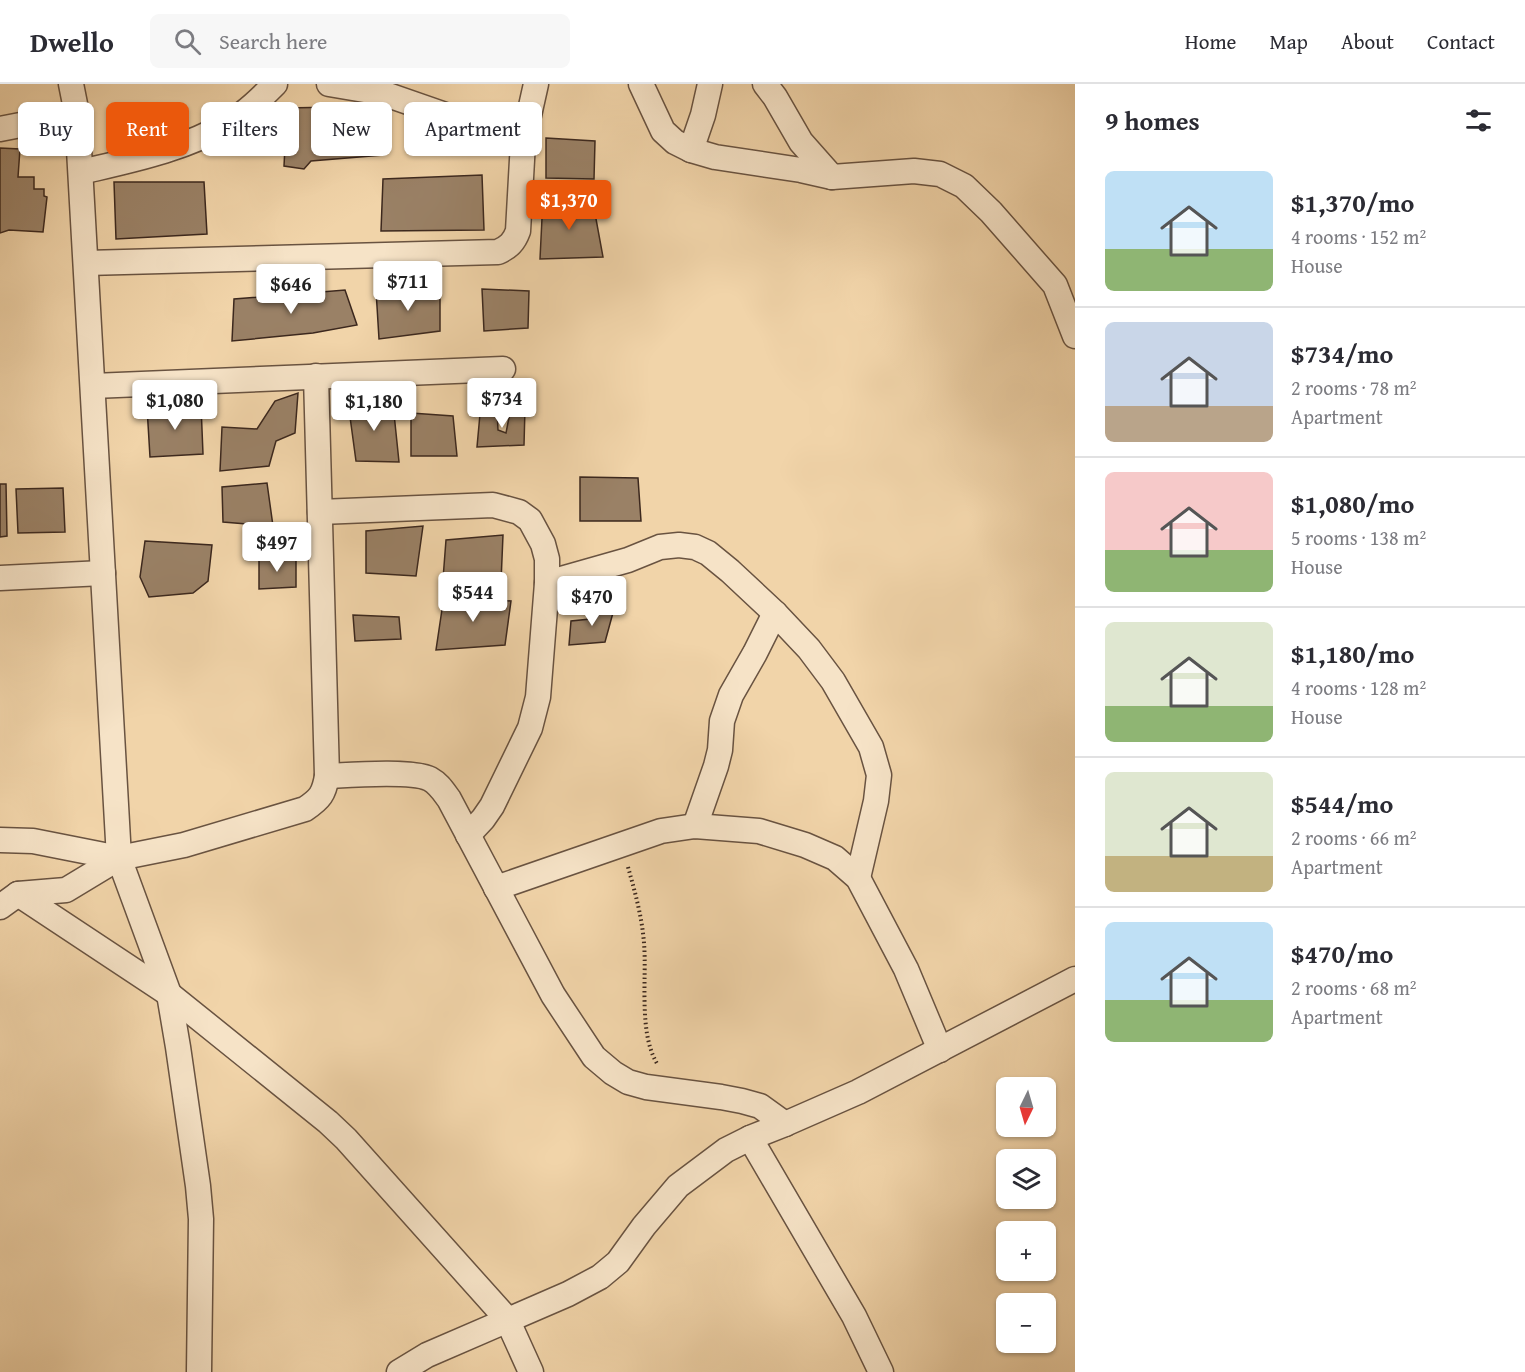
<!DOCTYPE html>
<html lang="en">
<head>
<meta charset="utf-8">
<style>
  :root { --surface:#fff; --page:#f7f7f7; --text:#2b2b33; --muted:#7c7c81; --line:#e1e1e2; --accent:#ea580c }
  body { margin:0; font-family:"Gentium Book Plus",serif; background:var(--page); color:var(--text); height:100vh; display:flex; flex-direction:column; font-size:22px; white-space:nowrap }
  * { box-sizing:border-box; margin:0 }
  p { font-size:20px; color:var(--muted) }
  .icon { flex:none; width:33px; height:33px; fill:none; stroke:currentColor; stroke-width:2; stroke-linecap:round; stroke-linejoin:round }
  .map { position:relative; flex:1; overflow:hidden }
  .details { display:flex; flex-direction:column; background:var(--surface); width:450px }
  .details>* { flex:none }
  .top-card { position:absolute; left:18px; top:18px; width:570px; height:54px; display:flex; gap:12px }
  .needle { width:39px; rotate:185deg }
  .buttons { position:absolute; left:996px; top:993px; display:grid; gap:12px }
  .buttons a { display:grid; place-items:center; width:60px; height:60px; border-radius:9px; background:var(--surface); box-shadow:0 2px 4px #0004; font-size:30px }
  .price { position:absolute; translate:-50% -51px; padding:0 14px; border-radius:6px; background:#fff; color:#222; font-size:20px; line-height:39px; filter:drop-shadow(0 2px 3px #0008) }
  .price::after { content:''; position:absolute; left:50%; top:36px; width:18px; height:14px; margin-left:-9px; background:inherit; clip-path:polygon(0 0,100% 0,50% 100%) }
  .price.active { background:var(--accent); color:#fff }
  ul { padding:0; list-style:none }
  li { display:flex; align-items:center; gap:18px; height:150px; padding:0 30px }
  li+li { border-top:2px solid var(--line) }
  li span { display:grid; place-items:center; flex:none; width:168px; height:120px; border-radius:9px; color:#555 }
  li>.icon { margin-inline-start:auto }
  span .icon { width:72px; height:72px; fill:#fffc; stroke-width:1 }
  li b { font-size:26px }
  h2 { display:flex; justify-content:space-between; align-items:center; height:72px; padding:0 30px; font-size:26px }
  .pill { padding:0 21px; border-radius:9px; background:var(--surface); box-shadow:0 2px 4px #0004; font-size:21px; line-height:54px }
  .pill.active { background:var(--accent); color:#fff }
  header { display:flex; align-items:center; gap:36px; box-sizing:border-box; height:84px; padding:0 30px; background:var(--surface); border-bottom:2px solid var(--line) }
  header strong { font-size:28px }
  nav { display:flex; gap:33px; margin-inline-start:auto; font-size:21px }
  .search { width:420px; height:54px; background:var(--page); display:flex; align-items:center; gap:15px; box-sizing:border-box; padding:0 21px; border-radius:9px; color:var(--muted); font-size:22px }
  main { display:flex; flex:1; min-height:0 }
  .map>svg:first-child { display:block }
  .building { fill:#9a8166; stroke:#3c281e; stroke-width:1.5 }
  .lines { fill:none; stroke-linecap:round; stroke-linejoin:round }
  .street-casing { stroke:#695341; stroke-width:27 }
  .path { stroke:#3c281e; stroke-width:4; stroke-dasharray:1.5 3; stroke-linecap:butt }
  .street { stroke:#f6e3c7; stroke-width:24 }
</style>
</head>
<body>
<header>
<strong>Dwello</strong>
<div class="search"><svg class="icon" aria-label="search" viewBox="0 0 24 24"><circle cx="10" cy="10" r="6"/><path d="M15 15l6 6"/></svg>Search here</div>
<nav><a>Home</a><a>Map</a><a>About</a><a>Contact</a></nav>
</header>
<main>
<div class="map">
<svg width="1075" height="1288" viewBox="0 0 1075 1288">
  <rect width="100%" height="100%" fill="#f1d4a9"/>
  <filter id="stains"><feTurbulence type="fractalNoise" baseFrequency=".00333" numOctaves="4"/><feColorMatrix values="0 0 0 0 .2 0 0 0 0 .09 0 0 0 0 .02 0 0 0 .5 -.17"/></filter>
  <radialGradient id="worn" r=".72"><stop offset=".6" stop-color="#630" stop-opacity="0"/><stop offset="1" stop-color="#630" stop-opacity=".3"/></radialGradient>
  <g class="building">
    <path d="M385 22 383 71 311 77 304 85 284 82 287 24Z"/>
    <path d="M546 54 595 57 594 95 546 94Z"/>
    <path d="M0 64 20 65 18 93H34V105H44V112L47 113 43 148 9 146 0 149Z"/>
    <path d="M482 91 484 146 381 147 383 95Z"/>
    <path d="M114 98H204L207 150 116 155Z"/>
    <path d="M543 114 594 124 603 173 540 175Z"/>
    <path d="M440 205V247L379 255 376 206Z"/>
    <path d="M482 205 529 207 528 244 484 247Z"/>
    <path d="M345 206 357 241 313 249 232 257 234 215Z"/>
    <path d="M298 309 295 349 276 357 269 382 220 387 222 343 257 345 275 317Z"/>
    <path d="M348 318 393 320 399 378 356 377Z"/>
    <path d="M201 321 203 370 150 373 147 323Z"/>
    <path d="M511 323 525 324 524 361 477 363 480 330 497 326 498 346 506 349Z"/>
    <path d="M411 329 453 332 457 372H411Z"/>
    <path d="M580 393 638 394 641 437H580Z"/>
    <path d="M267 399 273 442 223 438 222 403Z"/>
    <path d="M0 400H6L7 452 0 453Z"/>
    <path d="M63 404 65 448 18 449 16 405Z"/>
    <path d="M423 442 416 492 366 489V447Z"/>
    <path d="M503 451 501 498 443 495 446 456Z"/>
    <path d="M145 457 212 461 208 497 193 509 149 513 140 493Z"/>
    <path d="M259 473 296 475V503L259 505Z"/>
    <path d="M444 512 511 517 505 561 436 566Z"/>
    <path d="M593 522 614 525 605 558 569 561 571 537 590 535Z"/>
    <path d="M353 531 399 533 401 555 355 557Z"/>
  </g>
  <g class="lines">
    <defs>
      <g id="street">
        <path d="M71 0 77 30 119 774 169 910 178 963 198 1102 201 1135 199 1288"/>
        <path d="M329 0 382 9 523 58"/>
        <path d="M641 0 663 47 675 58 691 66 715 73 801 86 832 93 914 87 940 90 964 102 991 128 1055 201 1075 252"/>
        <path d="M765 0 775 13 801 58 832 93"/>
        <path d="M0 45 77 30"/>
        <path d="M691 66 703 31 710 0"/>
        <path d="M81 88C132 76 183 66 229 39 247 28 261 14 275 0"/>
        <path d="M86 179 498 168C509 163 514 158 518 147L523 58 536 0"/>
        <path d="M93 302 503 285"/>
        <path d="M320 428 493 421 519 428 530 436 543 460 547 475V499L538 613 530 644 492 722 483 735 468 751"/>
        <path d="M0 494 103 489"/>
        <path d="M547 499 628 476 660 463 679 461 695 463 708 469 730 487 775 529 809 565 833 597 871 663 879 691 876 717 858 794"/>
        <path d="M327 692C349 691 412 686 430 695 439 700 443 707 449 715L553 911 594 973 613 989 628 998 646 1003 721 1013 742 1017 760 1022 785 1040"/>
        <path d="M695 742 716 682 720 666 722 637 731 611 755 569 775 529"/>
        <path d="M0 756 33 757 119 774"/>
        <path d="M496 804 661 747 695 742 759 747 805 761 835 774 858 794 906 885 940 966"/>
        <path d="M18 810 169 910 328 1038 346 1055 507 1235 531 1288"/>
        <path d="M0 823 18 810 66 806 119 774 184 761 305 725C320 715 324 710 327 692L316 292"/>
        <path d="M750 1054 854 1232 881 1288"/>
        <path d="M399 1288 427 1271 568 1210 600 1193 618 1178 644 1142 678 1102 726 1066 750 1054 785 1040 858 1008 1075 895"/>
      </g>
    </defs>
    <use href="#street" class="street-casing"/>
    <path class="path" d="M628 783C635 808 642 833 644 859 647 895 638 950 658 981"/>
    <use href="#street" class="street"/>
  </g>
  <rect width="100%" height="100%" filter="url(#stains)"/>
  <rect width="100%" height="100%" fill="url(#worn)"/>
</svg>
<div class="buttons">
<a><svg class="needle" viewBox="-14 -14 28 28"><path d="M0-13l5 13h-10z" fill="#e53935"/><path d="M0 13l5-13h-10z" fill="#7c7c81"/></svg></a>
<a><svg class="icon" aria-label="layers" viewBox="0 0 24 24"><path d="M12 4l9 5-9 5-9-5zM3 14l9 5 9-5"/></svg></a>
<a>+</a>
<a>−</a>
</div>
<b class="price active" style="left:569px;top:147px">$1,370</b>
<b class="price" style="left:408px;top:228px">$711</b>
<b class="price" style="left:291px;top:231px">$646</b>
<b class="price" style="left:502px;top:345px">$734</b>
<b class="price" style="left:175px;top:347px">$1,080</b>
<b class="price" style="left:374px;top:348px">$1,180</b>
<b class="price" style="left:277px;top:489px">$497</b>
<b class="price" style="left:473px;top:539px">$544</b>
<b class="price" style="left:592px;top:543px">$470</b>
<div class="top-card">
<a class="pill">Buy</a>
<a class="pill active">Rent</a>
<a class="pill">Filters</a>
<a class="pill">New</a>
<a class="pill">Apartment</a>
</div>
</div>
<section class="details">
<h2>9 homes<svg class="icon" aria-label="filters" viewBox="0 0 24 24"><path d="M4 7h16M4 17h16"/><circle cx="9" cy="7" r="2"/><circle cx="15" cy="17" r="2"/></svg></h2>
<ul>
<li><span style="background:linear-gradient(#bfe0f5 65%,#8fb573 0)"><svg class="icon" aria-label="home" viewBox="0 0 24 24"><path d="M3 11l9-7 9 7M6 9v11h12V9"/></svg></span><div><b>$1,370/mo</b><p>4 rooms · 152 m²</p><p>House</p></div></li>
<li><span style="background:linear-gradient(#c9d6e8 70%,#b9a48a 0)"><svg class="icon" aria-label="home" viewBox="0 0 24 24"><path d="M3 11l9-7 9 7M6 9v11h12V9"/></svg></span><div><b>$734/mo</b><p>2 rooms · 78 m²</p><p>Apartment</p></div></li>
<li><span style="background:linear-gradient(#f6c9c9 65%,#8fb573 0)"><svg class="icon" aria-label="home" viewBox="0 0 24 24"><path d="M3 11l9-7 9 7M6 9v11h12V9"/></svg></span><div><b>$1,080/mo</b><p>5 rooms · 138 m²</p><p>House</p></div></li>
<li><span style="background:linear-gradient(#dfe7d0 70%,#8fb573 0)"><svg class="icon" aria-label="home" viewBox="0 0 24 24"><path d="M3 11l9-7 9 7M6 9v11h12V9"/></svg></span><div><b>$1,180/mo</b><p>4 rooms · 128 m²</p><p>House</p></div></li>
<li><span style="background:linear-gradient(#dfe7d0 70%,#c2b280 0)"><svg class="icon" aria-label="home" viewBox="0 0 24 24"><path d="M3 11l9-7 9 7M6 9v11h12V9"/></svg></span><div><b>$544/mo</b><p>2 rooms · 66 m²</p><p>Apartment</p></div></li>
<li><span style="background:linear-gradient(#bfe0f5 65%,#8fb573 0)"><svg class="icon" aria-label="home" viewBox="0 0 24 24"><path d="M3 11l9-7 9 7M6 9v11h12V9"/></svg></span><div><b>$470/mo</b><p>2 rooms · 68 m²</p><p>Apartment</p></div></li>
</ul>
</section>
</main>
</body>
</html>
